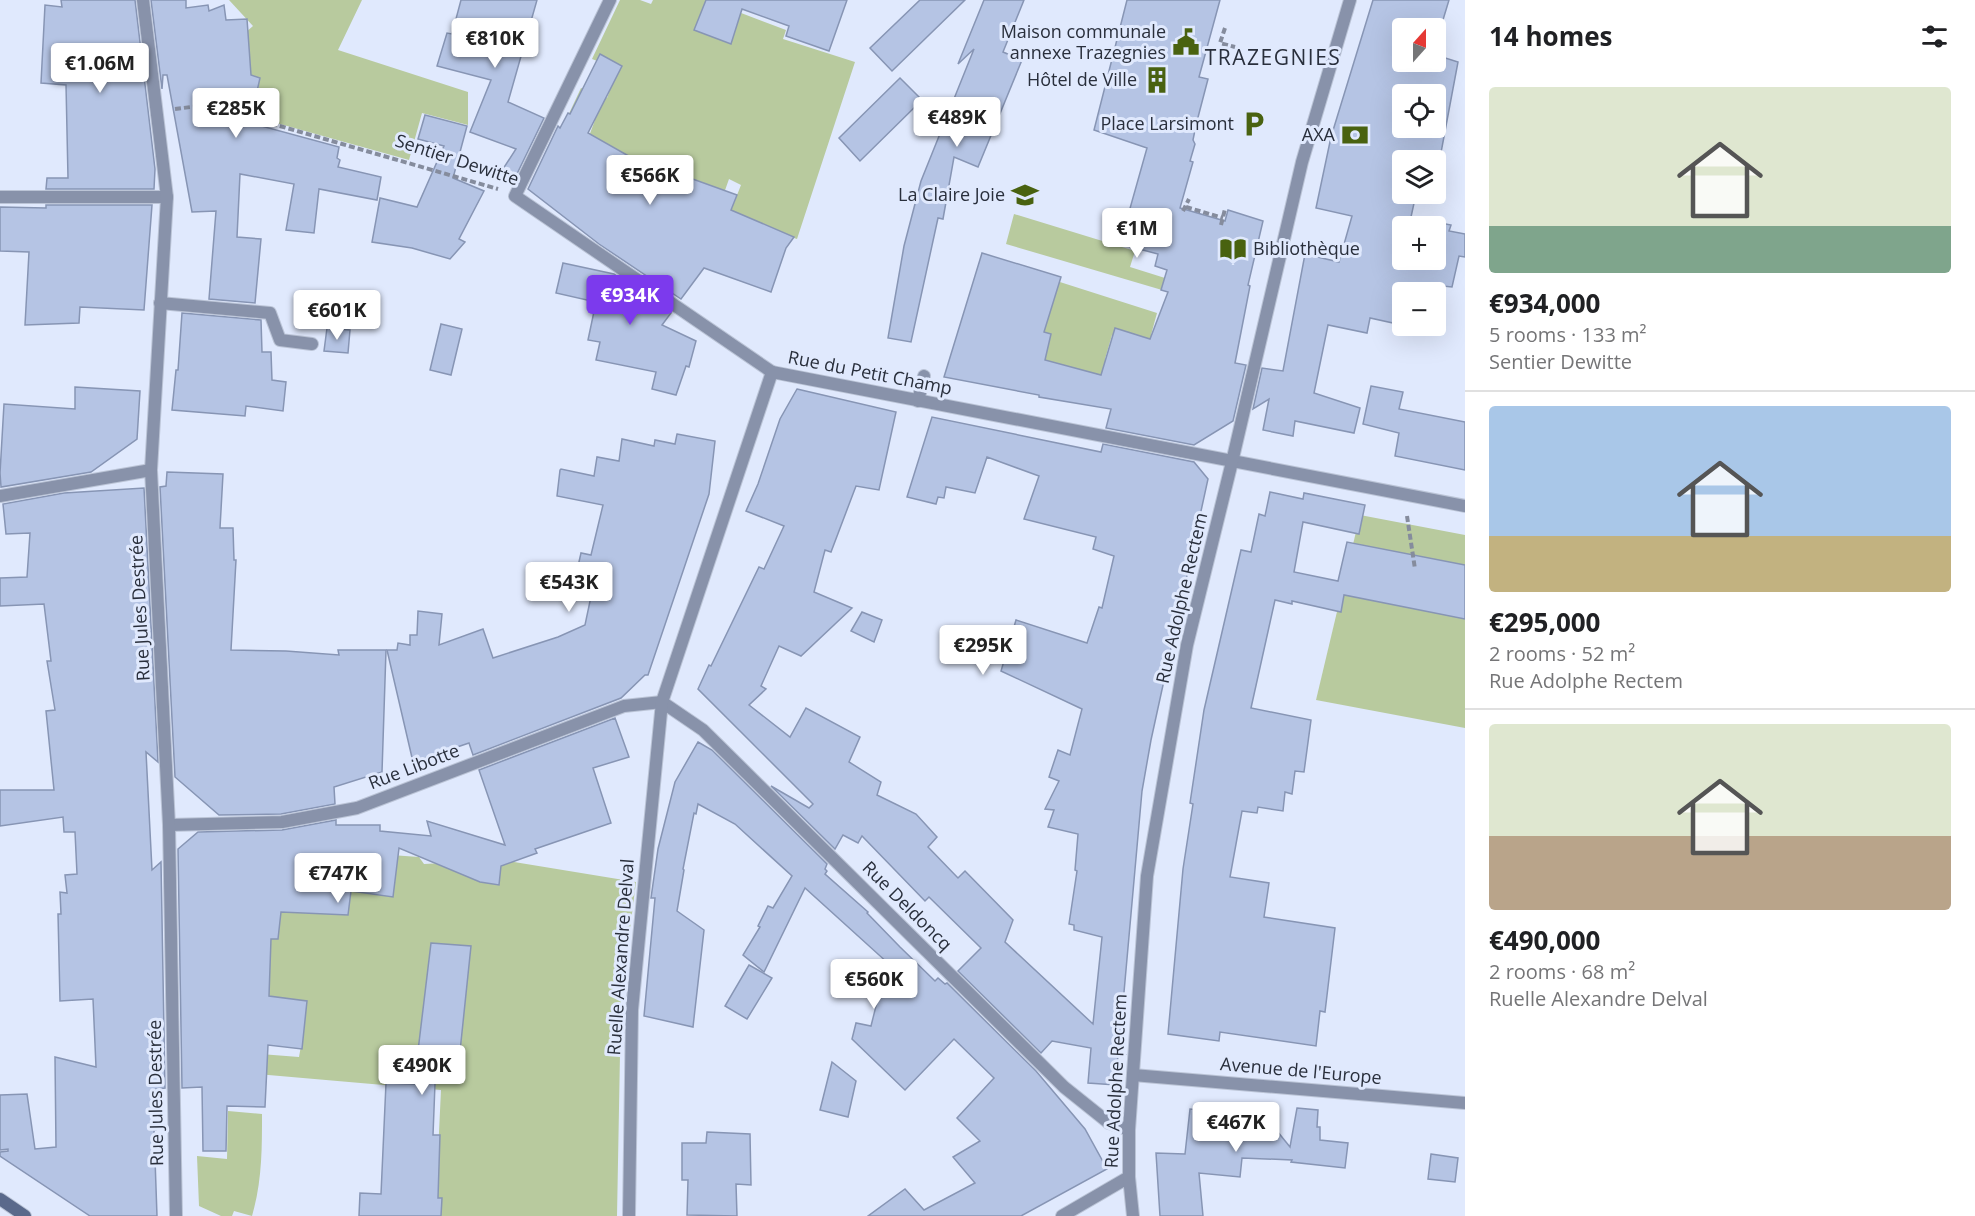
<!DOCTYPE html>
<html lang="en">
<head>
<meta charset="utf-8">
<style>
  :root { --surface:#fff; --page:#f2f2f2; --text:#202124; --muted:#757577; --line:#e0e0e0; --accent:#7c3aed }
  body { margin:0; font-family:"Open Sans",sans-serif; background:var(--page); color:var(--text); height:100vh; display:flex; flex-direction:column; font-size:22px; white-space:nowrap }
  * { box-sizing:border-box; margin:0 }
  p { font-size:20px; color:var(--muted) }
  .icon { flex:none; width:33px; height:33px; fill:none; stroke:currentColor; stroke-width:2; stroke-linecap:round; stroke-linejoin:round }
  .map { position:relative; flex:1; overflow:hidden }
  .details { display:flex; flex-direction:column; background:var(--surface); width:510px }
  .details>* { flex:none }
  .needle { width:39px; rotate:21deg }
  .tools { position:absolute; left:1392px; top:18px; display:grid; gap:12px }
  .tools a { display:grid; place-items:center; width:54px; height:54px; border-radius:6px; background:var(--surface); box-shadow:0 6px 24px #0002; font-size:30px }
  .price { position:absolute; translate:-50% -51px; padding:0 14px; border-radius:6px; background:#fff; color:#222; font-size:20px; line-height:39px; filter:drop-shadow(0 2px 3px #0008) }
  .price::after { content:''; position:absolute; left:50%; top:36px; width:18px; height:14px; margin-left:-9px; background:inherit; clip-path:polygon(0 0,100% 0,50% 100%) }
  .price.current { background:var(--accent); color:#fff }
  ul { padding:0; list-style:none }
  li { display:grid; align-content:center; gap:12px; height:318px; padding:0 24px }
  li+li { border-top:2px solid var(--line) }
  li span { display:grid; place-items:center; height:186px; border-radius:6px; color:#555 }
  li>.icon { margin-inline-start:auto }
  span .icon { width:108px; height:108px; fill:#fffc; stroke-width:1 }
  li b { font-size:26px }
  h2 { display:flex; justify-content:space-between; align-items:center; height:72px; padding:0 24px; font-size:26px }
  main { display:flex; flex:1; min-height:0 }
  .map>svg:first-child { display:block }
  .green { fill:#b8ca9e }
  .building { fill:#b5c4e4; stroke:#8795b4; stroke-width:1.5; fill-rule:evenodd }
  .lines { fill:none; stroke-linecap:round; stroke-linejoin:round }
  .service-casing { stroke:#bbc4d6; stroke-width:14 }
  .minor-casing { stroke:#bbc4d6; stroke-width:14 }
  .tertiary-casing { stroke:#bbc4d6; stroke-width:14 }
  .secondary-casing { stroke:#bbc4d6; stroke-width:14 }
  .path { stroke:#858c9d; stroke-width:4; stroke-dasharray:6 3; stroke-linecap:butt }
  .service { stroke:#8892aa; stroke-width:12 }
  .minor { stroke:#8892aa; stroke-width:12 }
  .tertiary { stroke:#8892aa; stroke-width:12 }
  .secondary { stroke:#5a698b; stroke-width:12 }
  .labels { text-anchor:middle; stroke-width:6; stroke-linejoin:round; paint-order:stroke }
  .poi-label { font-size:18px; fill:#292f3c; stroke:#e0e9fd; text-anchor:end }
  .street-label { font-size:18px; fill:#292f3c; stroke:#e0e9fd }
  .quarter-label { font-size:21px; letter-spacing:1.5px; fill:#292f3c; stroke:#e0e9fd }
</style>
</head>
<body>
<main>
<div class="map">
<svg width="1465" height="1216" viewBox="0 0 1465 1216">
  <rect width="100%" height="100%" fill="#e0e9fd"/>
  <g class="green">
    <path d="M229 0H362L338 50 468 92V125L422 113 409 160 251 116 259 85 241 79 245 33 253 26Z"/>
    <path d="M620 0H640L651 4 653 0H707L786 30 783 39 855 62 797 239 741 220 726 223 741 185 729 179 723 196 684 188 588 139 595 120 585 114 566 120 581 88 607 98 618 69 592 59Z"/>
    <path d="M1014 214 1135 251 1130 267 1165 278 1162 290 1006 244Z"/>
    <path d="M1000 263 1157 313 1151 335 1198 349 1195 362 1112 335 1105 359 1139 369 1134 391 1042 369Z"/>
    <path d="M1360 515 1465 535V728L1316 700Z"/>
    <path d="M377 854 419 857 424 864 502 860 636 882 621 1000 617 1216H435L441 1090 245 1073 246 1053 299 1057 302 1040 268 1004 261 879Z"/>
    <path d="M228 1111 262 1114C262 1150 262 1181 252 1216L234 1211 232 1216H221L199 1206 197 1156 227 1159Z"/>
  </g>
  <g class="building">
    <path d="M61 0H135L155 169 154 189H46L47 178H68L66 85 41 83 45 5 62 7Z"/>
    <path d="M151 0H186V8L208 5 209 11 224 5 226 20 247 19 251 75 260 78 250 123 339 147 337 158 340 160 338 167 381 177 377 200 319 189 314 233 286 230 294 184 240 174 237 237 261 239 255 303 209 299 216 211 192 212 167 75H163L162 89Z"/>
    <path d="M461 0H537L508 102 544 118 514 180 501 172 516 149 470 132 491 80 437 66 447 33 452 34Z"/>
    <path d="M706 0H847L829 51 786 36 789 26 742 9 731 44 694 30Z"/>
    <path d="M920 0H965L892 71 870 48Z"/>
    <path d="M984 0H1024L1003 52 1022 60 978 167 954 157 943 219 938 218 911 342 888 338 904 246 921 181 974 49 958 64Z"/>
    <path d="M1127 0H1220L1199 77 1208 79 1196 125 1193 140 1195 144 1190 161 1193 162 1180 208 1225 221 1228 210 1263 221 1248 285 1250 286 1235 363 1246 365 1233 421 1194 445 1106 428 1111 409 1039 397V395L944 377 982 253 1061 277 1044 332 1051 334 1045 360 1101 375 1115 328 1150 339 1168 292 1161 290 1167 270 1155 266 1158 254 1120 244 1147 148 1094 130Z"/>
    <path d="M1373 0H1449L1436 43V28H1402V62H1436V55L1458 62 1437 174H1436V160H1402V194H1416L1411 217 1451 225 1449 231 1465 234V257L1459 256 1452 287 1443 286 1440 299 1436 298V292H1402V325L1370 318 1367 333 1328 325 1314 393 1360 408 1354 433 1295 421 1293 436 1263 430 1269 399 1253 409 1262 368 1283 371 1305 254 1339 262 1352 216 1316 208 1331 137ZM1402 94H1436V128H1402ZM1402 226H1436V260H1402Z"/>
    <path d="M600 54 622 66 588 133 648 167 689 183 690 178 737 195 731 210 794 237 786 248 771 292 704 268 681 299 599 244 528 189 558 126 560 128 568 113 570 114Z"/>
    <path d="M900 78 922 100 860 161 839 138Z"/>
    <path d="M425 115 467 126 453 178 484 191 459 239 465 242 450 259 412 248 372 242 380 198 417 207 444 146 418 139Z"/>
    <path d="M46 205H152L144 310 80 307 79 323 25 325 29 252 0 251V207L46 208Z"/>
    <path d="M563 263 614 274 671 313 662 325 696 341 689 367 686 366 676 395 652 389 656 372 596 360 600 342 588 340 596 302 556 293Z"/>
    <path d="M182 313 261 320 262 352H271L272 380 286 382 283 411 246 406 245 416 172 410 176 370H178Z"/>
    <path d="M441 324 462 329 451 375 430 370Z"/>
    <path d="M327 328 350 330 348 353 324 351Z"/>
    <path d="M1371 386 1403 392 1399 409 1465 422V470L1395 456 1399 433 1363 424Z"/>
    <path d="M75 387 140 391 137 439 91 472 1 487 0 473 4 404 75 409Z"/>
    <path d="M797 389 896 412 879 490 856 486 831 552 825 550 814 592 852 608 801 656 779 646 761 686 766 689 749 705 790 737 806 708 860 737 849 762 881 782 877 795 916 814 937 837 928 847 958 878 965 871 1013 920 1005 942 1093 1024 1102 937 1074 930V925L1069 924 1077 871 1075 870 1078 834 1048 827 1054 810 1045 809 1059 781 1049 777 1058 750 1070 755 1082 709 1001 671 1016 620 1087 643 1099 607 1102 608 1114 556 1093 549 1096 537 1024 519 1039 476 987 457 975 493 946 487 944 498 938 497 936 504 907 497 932 417 1101 452 1103 444 1194 462 1208 479 1151 740 1142 791 1119 1048 1125 1054 1118 1053 1116 1085 1088 1083 1091 1048 1052 1041 1041 1053 958 971 981 948 929 897 925 901 862 836 858 843 843 835 835 849 771 786 809 808 813 804 698 689 709 665 711 666 759 567 764 569 784 526 746 511 758 484 780 419Z"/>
    <path d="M677 434 715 441 709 494 648 675H645L621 698 473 755 469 743 413 762 387 650H397L398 643 410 645V635H417L418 611 442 614 439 645 483 629 493 658 558 637 585 625 593 587 574 584 581 553 591 555 603 505 557 496 560 470 561 469 594 476 597 457 619 461 622 439 654 446 655 440 675 444Z"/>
    <path d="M167 472 223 474 220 528H233L234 560H236L231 650 286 651 339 655 338 650H386L382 772 334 787 335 804 281 814 219 815 175 777 160 487 166 486Z"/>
    <path d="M144 488 158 762 146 752 152 870 161 862 165 1088 156 1089V1130H154L157 1216H90L0 1156V1152L8 1151V1149L0 1150V1095L27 1094 35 1149 56 1147 55 1057 96 1067 93 999 60 1001 58 914H61L60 892 67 893 65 875 77 874 75 832H64L63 817 0 826V790H54L46 711 55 710 47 661H51L44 604 0 606V578L27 577 30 533 6 534 3 504 64 493Z"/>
    <path d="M1270 492 1303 499 1304 493 1365 505 1359 534 1303 522 1294 572 1338 581 1347 542 1465 565V619L1344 595 1341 612 1292 601V604L1275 600 1251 708 1311 720 1304 772 1295 771 1292 794 1285 792 1283 811 1258 807 1257 813 1242 811 1230 877 1269 883 1264 917 1335 928 1325 1012 1320 1011 1316 1046 1220 1032 1219 1041 1168 1034 1183 869 1193 804 1190 803 1204 710 1241 550 1251 552 1259 514 1265 516Z"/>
    <path d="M862 612 882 620 874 642 851 631Z"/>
    <path d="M615 718 629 757 593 768 611 823 535 849 537 853 501 866 499 885 480 882 399 848 393 897 351 891 348 915 281 912 278 939H271L269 996 307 1001 302 1049 268 1045 265 1107 227 1106 226 1151H203L202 1087 182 1088 178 849 198 832 282 830 336 820V825H380V831L431 836 427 821 505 845 479 770Z"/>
    <path d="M698 742 712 750 827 864 825 869 827 871 825 874 868 912 867 913 900 947 935 981 938 978 945 984 947 983 1036 1071 1085 1129 1107 1169 1021 1216H868L905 1189 924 1210 975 1183 953 1157 980 1141 957 1118 994 1078 954 1039 905 1090 852 1039 856 1023 871 1026 885 970 889 964 805 888 764 972 743 955 760 927 758 926 768 906 773 908 792 876 735 824 698 804 696 814 694 813 683 869 684 870 677 911 704 930 693 1027 644 1016 655 898H651L658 849 675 782Z"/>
    <path d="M431 943 471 946 459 1061 436 1058 433 1135H440L438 1198H442L441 1216H359L360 1193 381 1194 386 1083 414 1084Z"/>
    <path d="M749 965 772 978 747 1019 725 1006Z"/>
    <path d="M832 1062 856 1081 848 1117 820 1110Z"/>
    <path d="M1297 1108 1318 1110 1317 1127H1320V1140L1348 1143 1345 1168 1291 1162 1292 1160 1242 1158 1240 1177 1199 1173 1203 1216H1160L1156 1153 1185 1154 1190 1109 1265 1116 1290 1147Z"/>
    <path d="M707 1132 750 1134 751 1185 736 1184 737 1216 687 1215 688 1180H682V1143H706Z"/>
    <path d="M1431 1154 1458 1158 1455 1182 1428 1179Z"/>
  </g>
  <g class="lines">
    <defs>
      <g id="service">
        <path d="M160 303 270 313 280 340 312 344"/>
        <path d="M918 401 924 376"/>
      </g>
      <g id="minor">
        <path d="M610 0 515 196 772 372"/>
        <path d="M0 197H167"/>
        <path d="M0 496 151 470"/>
        <path d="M662 702 703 730 1064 1087 1109 1123 1129 1130"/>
        <path d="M169 825 282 822 357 808 624 706 662 702"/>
        <path d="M1133 1075 1465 1103"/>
        <path d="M629 1216 632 1010 662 702 772 372 1465 506"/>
        <path d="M1062 1216 1129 1177"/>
      </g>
      <g id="tertiary">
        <path d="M143 0 167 197 151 470 169 825 176 1216"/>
        <path d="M1133 1216 1129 1177V1130L1147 876 1187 645 1232 462 1302 162 1350 0"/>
      </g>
      <path id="secondary" d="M0 1199 25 1216"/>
    </defs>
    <use href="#service" class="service-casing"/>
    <use href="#minor" class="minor-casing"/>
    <use href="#tertiary" class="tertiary-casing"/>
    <use href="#secondary" class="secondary-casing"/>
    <g class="path">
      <path d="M1225 28 1220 43 1235 47"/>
      <path d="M175 109 207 105 498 189"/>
      <path d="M1186 207 1223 218"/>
      <path d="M1183 211 1189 199"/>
      <path d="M1221 225 1225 209"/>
      <path d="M1407 516 1415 569"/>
    </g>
    <use href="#service" class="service"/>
    <use href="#minor" class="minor"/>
    <use href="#tertiary" class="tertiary"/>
    <use href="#secondary" class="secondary"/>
  </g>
  <defs>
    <symbol id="civic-bare" viewBox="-9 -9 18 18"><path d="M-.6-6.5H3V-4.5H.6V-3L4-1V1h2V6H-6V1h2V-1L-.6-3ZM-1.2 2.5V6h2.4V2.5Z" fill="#496210" stroke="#e0e9fd" stroke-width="2.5" paint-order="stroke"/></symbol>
    <symbol id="building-bare" viewBox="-9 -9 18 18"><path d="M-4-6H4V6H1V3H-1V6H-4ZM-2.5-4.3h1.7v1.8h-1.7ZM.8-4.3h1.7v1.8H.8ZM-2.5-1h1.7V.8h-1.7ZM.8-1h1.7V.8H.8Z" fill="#496210" stroke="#e0e9fd" stroke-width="2.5" paint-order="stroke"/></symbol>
    <symbol id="parking-bare" viewBox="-9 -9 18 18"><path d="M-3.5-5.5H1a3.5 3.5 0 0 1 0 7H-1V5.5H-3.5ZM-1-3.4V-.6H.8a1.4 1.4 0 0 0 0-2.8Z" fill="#496210" stroke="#e0e9fd" stroke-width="2.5" paint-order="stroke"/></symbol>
    <symbol id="bank-bare" viewBox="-9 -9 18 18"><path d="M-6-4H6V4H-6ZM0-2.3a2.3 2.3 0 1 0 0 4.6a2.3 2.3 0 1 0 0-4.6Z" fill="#496210" stroke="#e0e9fd" stroke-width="2.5" paint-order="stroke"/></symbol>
    <symbol id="school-bare" viewBox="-9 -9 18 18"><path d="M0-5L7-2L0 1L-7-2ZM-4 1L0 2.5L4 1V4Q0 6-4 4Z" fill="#496210" stroke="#e0e9fd" stroke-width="2.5" paint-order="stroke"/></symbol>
    <symbol id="library-bare" viewBox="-9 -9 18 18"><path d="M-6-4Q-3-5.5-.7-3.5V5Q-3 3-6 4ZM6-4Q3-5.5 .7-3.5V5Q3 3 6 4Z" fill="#496210" stroke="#e0e9fd" stroke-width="2.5" paint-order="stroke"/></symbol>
  </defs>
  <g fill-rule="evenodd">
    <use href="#civic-bare" x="1167" y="23" width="38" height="38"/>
    <use href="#building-bare" x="1138" y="61" width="38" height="38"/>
    <use href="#parking-bare" x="1235" y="105" width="38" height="38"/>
    <use href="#bank-bare" x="1336" y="116" width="38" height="38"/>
    <use href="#school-bare" x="1006" y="176" width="38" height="38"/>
    <use href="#library-bare" x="1214" y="230" width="38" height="38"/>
  </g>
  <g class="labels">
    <g class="poi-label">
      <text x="1166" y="38">Maison communale<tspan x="1166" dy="21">annexe Trazegnies</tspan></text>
      <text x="1137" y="86">Hôtel de Ville</text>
      <text x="1234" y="130">Place Larsimont</text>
      <text x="1335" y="141">AXA</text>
      <text x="1005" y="201">La Claire Joie</text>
      <text x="1253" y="255" text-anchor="start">Bibliothèque</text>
    </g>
    <g class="street-label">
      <text transform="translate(457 160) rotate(18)" y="6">Sentier Dewitte</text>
      <text transform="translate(870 373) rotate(11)" y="6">Rue du Petit Champ</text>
      <text transform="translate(1182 598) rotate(-77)" y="6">Rue Adolphe Rectem</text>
      <text transform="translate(140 608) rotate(-93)" y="6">Rue Jules Destrée</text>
      <text transform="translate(414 767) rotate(-21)" y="6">Rue Libotte</text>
      <text transform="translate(907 906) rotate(45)" y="6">Rue Deldoncq</text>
      <text transform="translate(621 957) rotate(-86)" y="6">Ruelle Alexandre Delval</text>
      <text transform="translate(1301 1071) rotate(5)" y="6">Avenue de l'Europe</text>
      <text transform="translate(1116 1081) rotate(-87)" y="6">Rue Adolphe Rectem</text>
      <text transform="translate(156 1093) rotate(-91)" y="6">Rue Jules Destrée</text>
    </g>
    <g class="quarter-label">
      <text x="1273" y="65">TRAZEGNIES</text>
    </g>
  </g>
</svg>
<div class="tools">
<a><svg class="needle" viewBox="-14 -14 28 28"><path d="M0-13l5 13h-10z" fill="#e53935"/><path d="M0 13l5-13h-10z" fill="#757577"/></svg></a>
<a><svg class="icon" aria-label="locate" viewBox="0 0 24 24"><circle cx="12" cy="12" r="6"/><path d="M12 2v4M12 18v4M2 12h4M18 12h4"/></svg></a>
<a><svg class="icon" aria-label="layers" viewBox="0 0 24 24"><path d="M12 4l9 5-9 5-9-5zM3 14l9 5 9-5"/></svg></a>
<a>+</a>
<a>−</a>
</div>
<b class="price" style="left:495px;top:69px">€810K</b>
<b class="price" style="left:100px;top:94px">€1.06M</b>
<b class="price" style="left:236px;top:139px">€285K</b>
<b class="price" style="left:957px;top:148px">€489K</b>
<b class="price" style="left:650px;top:206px">€566K</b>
<b class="price" style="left:1137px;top:259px">€1M</b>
<b class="price current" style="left:630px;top:326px">€934K</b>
<b class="price" style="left:337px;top:341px">€601K</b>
<b class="price" style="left:569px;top:613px">€543K</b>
<b class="price" style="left:983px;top:676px">€295K</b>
<b class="price" style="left:338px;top:904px">€747K</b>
<b class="price" style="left:874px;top:1010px">€560K</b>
<b class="price" style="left:422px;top:1096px">€490K</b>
<b class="price" style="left:1236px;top:1153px">€467K</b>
</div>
<section class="details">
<h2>14 homes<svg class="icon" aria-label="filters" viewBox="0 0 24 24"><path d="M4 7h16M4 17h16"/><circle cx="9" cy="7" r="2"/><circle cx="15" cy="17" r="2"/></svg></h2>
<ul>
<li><span style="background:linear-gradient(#dfe7d0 75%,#7fa58c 0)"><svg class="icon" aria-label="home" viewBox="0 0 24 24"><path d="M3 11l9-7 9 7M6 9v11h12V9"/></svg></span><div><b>€934,000</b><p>5 rooms · 133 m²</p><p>Sentier Dewitte</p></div></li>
<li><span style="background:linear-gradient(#a9c7e8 70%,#c2b280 0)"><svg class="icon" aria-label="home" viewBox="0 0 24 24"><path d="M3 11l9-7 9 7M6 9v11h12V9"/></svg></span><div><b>€295,000</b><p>2 rooms · 52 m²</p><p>Rue Adolphe Rectem</p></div></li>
<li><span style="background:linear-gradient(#dfe7d0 60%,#b9a48a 0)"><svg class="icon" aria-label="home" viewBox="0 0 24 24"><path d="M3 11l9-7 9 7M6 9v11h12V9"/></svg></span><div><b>€490,000</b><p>2 rooms · 68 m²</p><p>Ruelle Alexandre Delval</p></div></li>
</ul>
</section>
</main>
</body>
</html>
